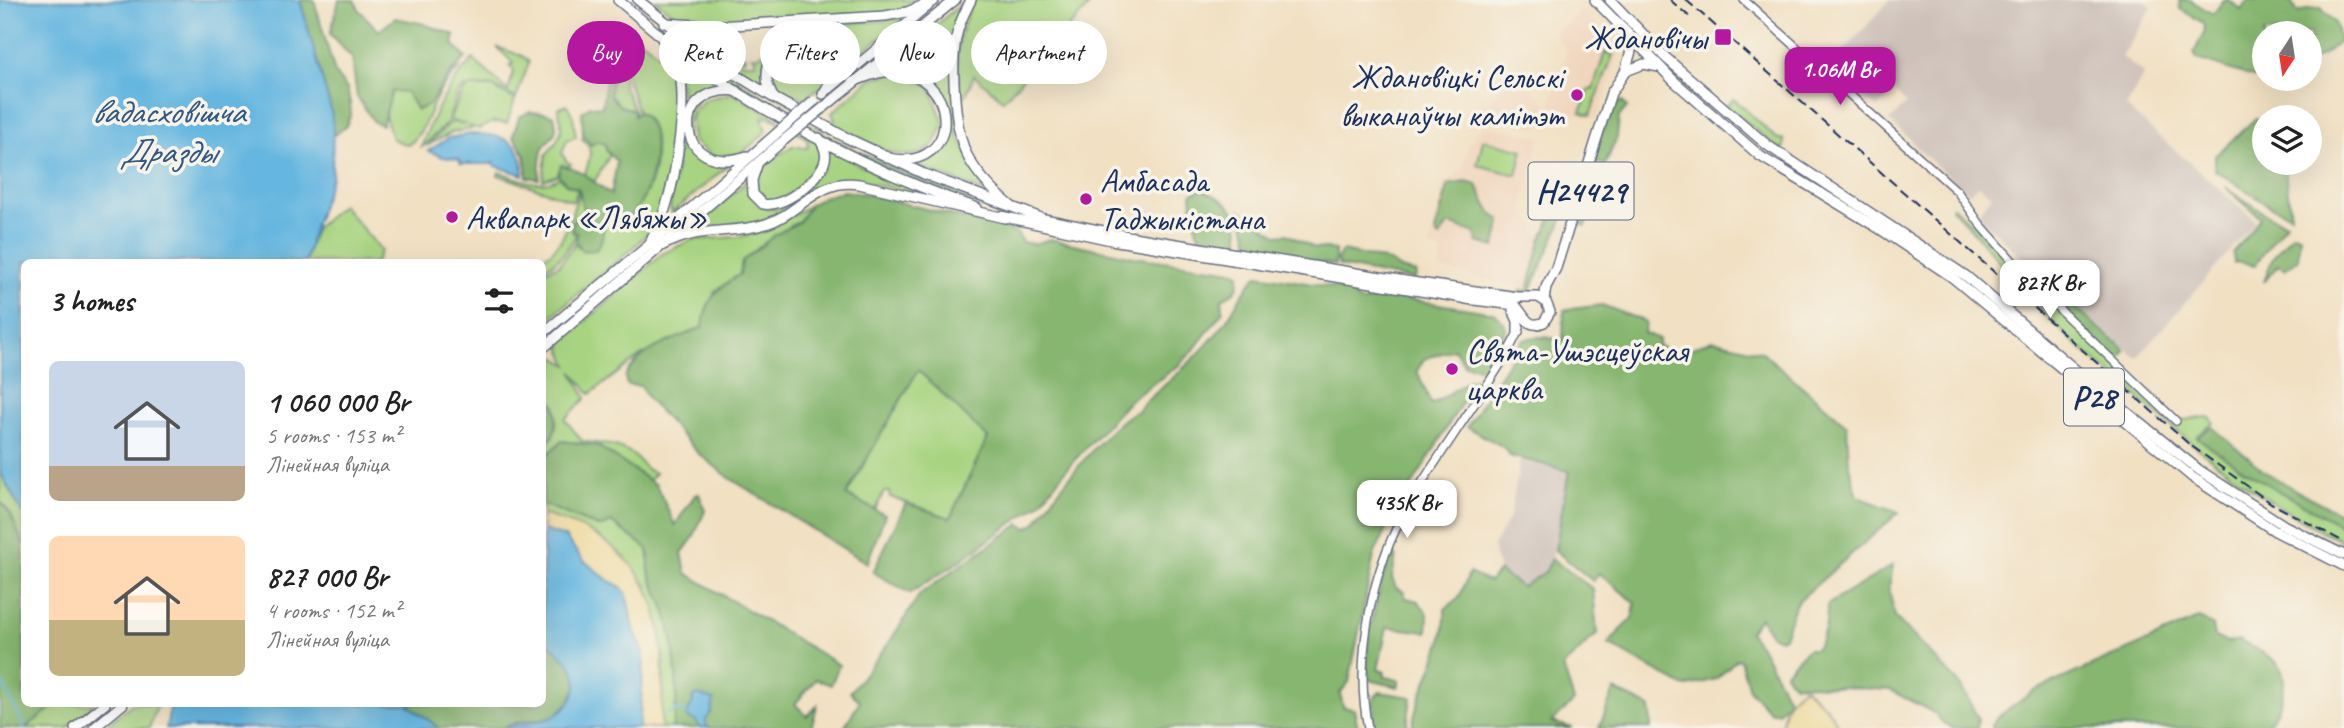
<!DOCTYPE html>
<html lang="en">
<head>
<meta charset="utf-8">
<style>
  :root { --surface:#fff; --page:#f2f2f2; --text:#222; --muted:#767676; --accent:#b5179e }
  body { margin:0; font-family:Caveat,sans-serif; background:var(--page); color:var(--text); height:100vh; display:flex; flex-direction:column; font-size:26px; white-space:nowrap }
  * { box-sizing:border-box; margin:0 }
  p { font-size:23px; color:var(--muted) }
  .icon { flex:none; width:38px; height:38px; fill:none; stroke:currentColor; stroke-width:2; stroke-linecap:round; stroke-linejoin:round }
  .map { position:relative; flex:1; overflow:hidden }
  .drawer { position:absolute; left:21px; top:259px; width:525px; height:448px; display:flex; flex-direction:column; background:var(--surface); border-radius:10px; box-shadow:0 7px 28px #0002 }
  .drawer>* { flex:none }
  .hud { position:absolute; left:567px; top:21px; width:665px; height:63px; display:flex; gap:14px }
  .needle { width:46px; rotate:192deg }
  .buttons { position:absolute; left:2252px; top:21px; display:grid; gap:14px }
  .buttons a { display:grid; place-items:center; width:70px; height:70px; border-radius:50%; background:var(--surface); box-shadow:0 7px 28px #0002; font-size:35px }
  .price { position:absolute; translate:-50% -60px; padding:0 16px; border-radius:14px; background:#fff; color:#222; font-size:23px; line-height:46px; filter:drop-shadow(0 2px 4px #0008) }
  .price::after { content:''; position:absolute; left:50%; top:42px; width:21px; height:16px; margin-left:-10px; background:inherit; clip-path:polygon(0 0,100% 0,50% 100%) }
  .price.on { background:var(--accent); color:#fff }
  ul { padding:0; list-style:none }
  li { display:flex; align-items:center; gap:21px; height:175px; padding:0 28px }
  li span { display:grid; place-items:center; flex:none; width:196px; height:140px; border-radius:10px; color:#555 }
  li>.icon { margin-inline-start:auto }
  span .icon { width:84px; height:84px; fill:#fffc; stroke-width:1 }
  li b { font-size:30px }
  h2 { display:flex; justify-content:space-between; align-items:center; height:84px; padding:0 28px; font-size:30px }
  .chip { padding:0 24px; border-radius:32px; background:var(--surface); box-shadow:0 7px 28px #0002; font-size:24px; line-height:63px }
  .chip.on { background:var(--accent); color:#fff }
  .map>svg:first-child { display:block }
  .built { fill:#f1d5bd }
  .industrial { fill:#cec1ba }
  .green { fill:#a8d481; stroke:#628270; stroke-width:2 }
  .forest { fill:#86b66f; stroke:#507266; stroke-width:2 }
  .sand { fill:#eeda9e; stroke:#84847e; stroke-width:2 }
  .water { fill:#65b6e0; stroke:#40729f; stroke-width:2 }
  .lines { fill:none; stroke-linecap:round; stroke-linejoin:round }
  .stream { stroke:#65b6e0; stroke-width:2 }
  .tertiary-casing { stroke:#666d81; stroke-width:10 }
  .primary-casing { stroke:#666d81; stroke-width:12 }
  .trunk-casing { stroke:#666d81; stroke-width:12 }
  .tertiary { stroke:#fff; stroke-width:7 }
  .primary { stroke:#fff; stroke-width:9 }
  .trunk { stroke:#fff; stroke-width:9 }
  .rail { stroke:#1b2f5e; stroke-width:2; stroke-dasharray:10 5; stroke-linecap:butt }
  .trunk-bridge-casing { stroke:#666d81; stroke-width:12; stroke-linecap:butt }
  .trunk-bridge { stroke:#fff; stroke-width:9 }
  .poi-dot { fill:#b5179e; stroke:#f7f3e8; stroke-width:2.5 }
  .labels { text-anchor:middle; stroke-width:7; stroke-linejoin:round; paint-order:stroke }
  .shield { fill:#f7f3e8; stroke:#5d6a87; stroke-width:2 }
  .shield-label { font-size:32px; font-weight:bold; fill:#1b2f5e }
  .poi-label { font-size:33px; fill:#1b2f5e; stroke:#f7f3e8; text-anchor:start }
  .water-label { font-size:35px; font-style:italic; fill:#315885; stroke:#f7f3e8 }
</style>
</head>
<body>
<div class="map">
<svg width="2344" height="728" viewBox="0 0 2344 728">
  <rect width="100%" height="100%" fill="#f7f3e8"/>
  <filter id="ink" filterUnits="userSpaceOnUse"><feTurbulence type="fractalNoise" baseFrequency=".0143" numOctaves="2"/><feDisplacementMap in="SourceGraphic" scale="14" xChannelSelector="R" yChannelSelector="G"/><feConvolveMatrix kernelMatrix="1 2 1 2 8 2 1 2 1" color-interpolation-filters="sRGB"/></filter>
  <filter id="wash" filterUnits="userSpaceOnUse"><feTurbulence type="fractalNoise" baseFrequency=".00686" numOctaves="4" result="noise"/><feDisplacementMap in="SourceGraphic" scale="28" xChannelSelector="R" yChannelSelector="G"/><feGaussianBlur stdDeviation="1.57" result="paint"/><feColorMatrix in="noise" values="0 0 0 0 0 0 0 0 0 0 0 0 0 0 0 0 0 1.4 0 .05"/><feComposite in="paint" operator="in"/></filter>
  <g filter="url(#wash)">
    <rect width="100%" height="100%" fill="#f1e0c2"/>
    <g class="built">
      <path d="M1582 11 1620 51 1597 119 1549 106 1567 50 1554 34Z"/>
      <path d="M1516 75 1546 103 1540 128 1491 118 1482 107Z"/>
      <path d="M1485 125 1540 137 1522 208 1545 243 1528 288 1439 269 1442 251 1429 247 1444 186 1463 168 1469 143Z"/>
    </g>
    <g class="industrial">
      <path d="M1890 0H2145L2152 7 2122 57 2144 74 2126 107 2256 221 2137 358 2070 301 2063 308 2053 297 2058 291 2051 272 2042 277 1977 214 1992 196 1978 185 1969 194 1920 151 1910 139 1889 121 1906 104 1894 90 1877 108 1829 67Z"/>
      <path d="M1520 461 1568 472 1552 559 1545 572 1522 587 1499 571 1493 546 1510 516Z"/>
    </g>
    <g class="green">
      <path d="M654 0H922L912 7 890 13 732 20 698 24 677 16Z"/>
      <path d="M973 0H1094L1003 100 974 75 966 95 960 101 957 55 960 36Z"/>
      <path d="M961 4 963 8 954 31 958 136 996 196 913 165C959 150 965 98 922 75 910 69 897 69 884 68Z"/>
      <path d="M903 17 904 18 837 73 839 58 834 42 794 29 771 44 768 40 770 37H766L773 28 881 21Z"/>
      <path d="M662 25C713 63 766 100 822 132 881 166 945 189 1008 213L1006 216C944 193 883 169 824 138 766 107 712 67 660 27Z"/>
      <path d="M628 30 640 39 628 49 641 41 644 42 664 59 671 56 676 66 679 111 667 197 653 228 632 249 543 323V272L559 265 576 242 578 247 604 227 603 216 606 211 610 210 617 224H622C634 215 644 198 650 184 657 164 660 122 638 112L626 75Z"/>
      <path d="M692 31 729 56H745V59H741V63H755V58L752 56 761 55 765 49C768 58 763 72 763 83L761 85 692 37 690 34Z"/>
      <path d="M799 34 819 37 830 48 833 65 825 84 805 98 794 95V101L830 126C815 117 788 106 776 94 764 81 772 53 784 43 788 39 794 37 799 34Z"/>
      <path d="M497 47 522 56 529 62 516 98 493 86 465 87 458 93 447 123 421 148C434 111 446 89 473 59L508 91 514 70 510 66 513 63Z"/>
      <path d="M623 52V85L634 110 620 106 610 96C609 80 608 60 623 52Z"/>
      <path d="M1605 52 1613 55 1590 115 1581 112 1589 89H1593Z"/>
      <path d="M677 56 688 65 691 63 722 85C715 90 704 91 699 98 675 132 686 166 732 162L672 213 670 207 684 111Z"/>
      <path d="M461 67C454 75 445 83 439 93 429 110 424 134 408 145L392 139 385 115 392 91 406 92 417 109C439 101 440 78 461 67Z"/>
      <path d="M896 73 930 86 944 124C941 130 938 138 934 144 909 173 857 138 831 125L835 119 832 113 872 78Z"/>
      <path d="M492 87 515 100 507 123 493 122 479 129 470 126 472 129 453 132 426 146 449 124 454 122 467 125 449 120 464 90 470 87Z"/>
      <path d="M732 93 818 142 823 155C812 179 796 191 774 204L761 199 755 188C759 166 774 159 792 146L807 148 808 143 806 138 774 119 762 117 766 132 741 154 713 157 693 141 691 117 704 100Z"/>
      <path d="M1734 99 1776 138 1784 140V149L1782 150 1776 146 1729 108 1727 105Z"/>
      <path d="M567 105 573 116 576 137 567 140 562 153 566 161 571 164 568 167 561 165 558 175 543 180 546 155 557 141 561 132V120L558 108Z"/>
      <path d="M584 136 591 145 598 141 605 144 610 155 594 182 585 174C589 161 595 148 582 139Z"/>
      <path d="M1483 140 1523 150 1517 175 1477 165Z"/>
      <path d="M827 147 861 166 934 197 854 180C821 179 803 204 775 218 762 224 708 231 694 229L750 178 764 207C797 219 817 169 827 147Z"/>
      <path d="M499 172C519 179 541 190 560 177L566 184 578 189 573 201 498 175Z"/>
      <path d="M579 191 584 212C575 218 570 222 573 233L578 231C570 247 559 262 543 269L542 262H533C566 251 569 220 579 191Z"/>
      <path d="M342 205 381 250 376 262H305L315 229Z"/>
      <path d="M810 205 799 221 775 235 742 261 740 274 715 291 703 327 640 356 590 394 572 371 586 398 565 419 582 441C599 443 619 444 633 455 642 462 644 470 655 473L649 480 598 446 562 441 543 458V357H555L568 365 561 348 563 341 662 254 691 240 737 237 766 231Z"/>
      <path d="M1953 206 2176 421 2210 417 2214 423 2197 436 2278 491 2344 527V542C2257 501 2190 444 2119 381 2100 364 2080 349 2062 331 2023 293 1990 248 1952 208Z"/>
      <path d="M918 370 988 437 950 518 890 497 889 492H884L875 510 846 495Z"/>
      <path d="M0 472 24 517V582L0 533Z"/>
      <path d="M543 504 596 526 602 527 611 522 648 549C650 556 648 563 649 570 651 583 661 597 665 610 675 640 681 698 672 728H661L664 662 659 625 646 584 589 531 543 551Z"/>
      <path d="M57 704H95L67 728H25Z"/>
      <path d="M132 704H158L149 728H103Z"/>
    </g>
    <g class="forest">
      <path d="M300 0H314L335 73 347 89 350 103 351 114 346 126 333 136 331 110Z"/>
      <path d="M339 0H354L360 11 379 31 395 18 420 23 455 35 453 44 466 58 451 72 429 105 417 110 406 92 392 91 382 125 374 122 357 97 352 58 330 34Z"/>
      <path d="M2179 0H2190L2213 14 2224 0H2229L2241 10 2249 0H2290L2298 13 2308 9 2321 8 2335 23 2340 41 2324 54 2310 61V33H2264V79H2279L2265 81 2197 59 2194 53 2205 30 2203 23 2180 9Z"/>
      <path d="M620 36 622 47 612 64 610 96 620 106 634 110V116L638 112C672 127 648 221 617 224L610 210 606 211C599 225 609 231 596 250L583 251 576 242 577 232 573 233C570 222 575 218 584 212L579 189 566 184 558 175 561 165C587 172 591 181 611 195L617 162 606 150 605 144 598 141 591 145 583 135 582 112 590 106 602 107 611 46 616 38Z"/>
      <path d="M1622 101 1627 107 1619 117 1617 137 1605 165 1594 162C1599 143 1604 109 1622 101Z"/>
      <path d="M529 112 546 113 554 116C560 137 551 134 543 148 539 157 540 170 539 179L527 177 525 155 513 136 519 117Z"/>
      <path d="M2256 118 2264 126V163H2284L2291 215 2267 204 2215 170V156Z"/>
      <path d="M1572 165 1575 166 1577 176 1569 204 1530 292 1518 291 1528 290 1541 240 1561 197Z"/>
      <path d="M1591 170 1600 171 1601 176 1586 226 1576 223Z"/>
      <path d="M1466 182 1477 185C1484 198 1487 214 1501 220L1495 247 1477 242 1475 233 1449 224 1439 237 1435 232 1448 185Z"/>
      <path d="M2225 187 2271 217 2286 223 2255 265 2238 262 2234 263 2233 253 2252 230 2260 217Z"/>
      <path d="M1199 189C1234 201 1241 214 1239 249 1229 248 1213 248 1205 243 1194 236 1192 206 1191 194Z"/>
      <path d="M843 191 866 194 1010 230 1018 234 1022 242 1034 244 1050 239 1134 257 1233 271 1239 274C1240 289 1235 293 1222 299L1223 311 1192 352 1178 366 1130 400 1069 466 1040 503 957 563 910 593 873 572 906 503 950 518 988 438 918 370 846 495 885 515 867 563 731 479 699 454 648 399 641 386 627 385 625 377C639 348 675 340 703 327 705 298 718 289 740 274L742 261 775 235 799 222 810 205 823 197Z"/>
      <path d="M1241 211 1277 235 1287 234 1314 248 1335 250V265L1251 251Z"/>
      <path d="M2292 234 2300 236 2298 259 2285 269 2278 265 2264 282 2273 257Z"/>
      <path d="M1342 251 1389 261 1400 269 1416 273 1415 280 1339 266 1337 259Z"/>
      <path d="M1258 275 1349 290 1358 301 1363 302 1387 296 1495 313 1504 323 1506 330 1484 368 1465 365 1454 349 1424 359 1417 371 1431 404C1448 398 1459 382 1476 379L1387 527 1374 555 1349 682 1340 693 1343 707 1354 709 1358 728H844L860 701 850 692 889 643 920 594 1020 524 1027 528 1035 524C1049 502 1116 414 1139 411L1143 404C1171 380 1198 357 1221 328 1234 312 1242 289 1258 275Z"/>
      <path d="M1602 305 1646 322 1644 333 1659 339 1658 345 1675 355 1712 340 1762 352 1847 425 1849 466 1858 497 1899 512 1796 603 1784 637 1780 639 1771 635 1760 618 1749 632 1763 650 1789 701 1778 712H1770L1749 689 1740 660 1737 659 1716 679 1685 687 1608 644 1633 617 1635 603 1599 573 1593 581 1555 550 1569 471 1510 456 1503 447 1467 427 1522 341C1535 334 1550 337 1563 341L1564 310Z"/>
      <path d="M2073 306 2125 350 2123 355 2115 359 2067 313 2069 307Z"/>
      <path d="M546 399 555 404C558 423 557 435 543 448V400Z"/>
      <path d="M2212 427 2264 471 2297 491 2344 515V527C2293 499 2242 472 2197 437Z"/>
      <path d="M562 441 598 446 656 485 675 525 695 495 699 494 705 511 693 538 682 553 686 573 839 665 831 685 816 679 795 704 807 716 817 706 811 728H672C681 698 675 640 665 610 661 597 651 583 649 570 648 563 650 556 648 549L611 522 602 527 596 526 543 504V458Z"/>
      <path d="M0 501 10 513 24 546V704H57L25 728H0Z"/>
      <path d="M1392 551 1396 555 1392 578 1396 588 1404 592 1406 598 1418 601 1428 614 1427 632 1387 627 1378 670 1385 671 1384 676 1400 681 1398 687 1369 680C1359 653 1382 579 1392 551Z"/>
      <path d="M1552 559 1593 589 1597 634 1563 666 1574 701 1552 722 1573 728H1412C1418 687 1447 651 1445 609L1459 598 1469 573 1489 582 1499 571 1522 587 1545 572Z"/>
      <path d="M1893 565 1889 589 1895 617 1959 683 1978 718 1977 728H1952L1942 723 1936 714 1890 690 1795 684 1789 680 1785 672C1794 665 1799 656 1808 649H1815C1826 635 1827 622 1827 605Z"/>
      <path d="M2200 618 2213 626 2215 637 2227 643 2239 640C2250 647 2268 653 2277 663 2293 681 2278 714 2264 728H1992V725L1999 716 2034 691Z"/>
      <path d="M543 639 570 662 576 677V686L570 701 553 717 518 722 503 728H439L407 704H542Z"/>
      <path d="M1614 690 1650 707 1651 728H1599Z"/>
      <path d="M1380 692 1411 697 1407 728H1373V698Z"/>
    </g>
    <g class="sand">
      <path d="M543 514C558 520 574 523 588 531 671 576 664 645 661 728H639L644 665 643 650 635 632 627 598 621 587 609 581 583 560 565 537 543 530Z"/>
      <path d="M1804 687 1826 707 1840 728H1781C1784 710 1787 696 1804 687Z"/>
    </g>
    <g class="water">
      <path d="M0 0H300L331 110 333 128 332 176 314 228 305 262H24V517L0 472Z"/>
      <path d="M471 134C501 134 525 140 523 175L493 165 494 162 490 164H461L458 159 443 157 428 151 449 138Z"/>
      <path d="M543 530 565 537 583 560 609 581 621 587 626 594 632 625 644 655 639 728H503C518 721 535 724 550 718 559 714 566 708 571 700 588 674 561 654 543 639Z"/>
      <path d="M698 695 714 700 711 713 706 719V726L711 728H701L695 720 688 718 687 714 693 702 692 698Z"/>
      <path d="M171 704H407L439 728H166Z"/>
    </g>
    <g class="lines">
      <g class="stream">
        <path d="M0 678 25 728"/>
        <path d="M668 714 679 709 687 714"/>
      </g>
    </g>
  </g>
  <g filter="url(#ink)">
    <g class="lines">
      <defs>
        <g id="tertiary">
          <path d="M1744 0 1957 191 1980 224 2035 286 2176 421"/>
          <path d="M1368 728C1355 666 1369 586 1396 529 1412 495 1435 463 1455 433 1477 399 1503 365 1520 328"/>
        </g>
        <g id="primary">
          <path d="M618 0C648 25 678 52 710 74 792 130 884 176 977 208"/>
          <path d="M638 0 720 65 774 98 847 138 924 174 1044 219 1133 237 1418 283 1518 297H1538L1546 302 1550 312 1544 322C1527 330 1525 315 1515 305L1466 299"/>
          <path d="M1001 216 1111 240 1469 299"/>
          <path d="M1544 300 1546 287 1556 268 1611 93 1625 72"/>
          <path d="M1513 310 1518 321V332"/>
        </g>
        <g id="trunk">
          <path d="M971 0C966 10 961 19 958 30 950 58 954 126 966 153 976 174 993 191 1011 206"/>
          <path d="M1595 0 1674 81 1760 156 1883 231 1952 277 2192 477 2275 531 2344 566"/>
          <path d="M1610 0 1666 58 1767 145 1966 276 2093 385 2199 470 2285 526 2344 555"/>
          <path d="M664 23 715 26 885 16 907 12 934 1"/>
          <path d="M1626 71 1644 64 1659 67"/>
          <path d="M1625 72 1631 51 1627 38"/>
          <path d="M853 82C863 78 873 73 884 72 961 64 966 175 888 158"/>
          <path d="M829 89 928 6"/>
          <path d="M737 91C666 84 676 180 747 156"/>
          <path d="M774 98C766 86 765 75 769 62 783 7 866 28 823 94"/>
          <path d="M823 108 955 0"/>
          <path d="M757 165 752 180 753 194 763 204C783 209 821 179 825 160 827 152 823 145 819 138"/>
          <path d="M651 241C656 229 663 218 666 206 677 172 688 99 678 65 674 53 665 43 658 33"/>
          <path d="M659 247C669 242 679 237 690 235 715 229 741 232 766 224 801 213 817 178 859 184L1005 218"/>
          <path d="M542 334 649 245 776 134"/>
          <path d="M542 349 784 140"/>
          <path d="M75 728 105 704"/>
          <path d="M94 728 123 704"/>
        </g>
      </defs>
      <use href="#tertiary" class="tertiary-casing"/>
      <use href="#primary" class="primary-casing"/>
      <use href="#trunk" class="trunk-casing"/>
      <use href="#tertiary" class="tertiary"/>
      <use href="#primary" class="primary"/>
      <use href="#trunk" class="trunk"/>
      <g class="rail">
        <path d="M1670 0 1692 19"/>
        <path d="M1686 0 2190 445 2271 503 2344 542"/>
      </g>
      <defs>
        <g id="trunk-bridge">
          <path d="M776 134 814 101"/>
          <path d="M784 140 823 108"/>
        </g>
      </defs>
      <use href="#trunk-bridge" class="trunk-bridge-casing"/>
      <use href="#trunk-bridge" class="trunk-bridge"/>
    </g>
  </g>
  <g class="poi-dot">
    <rect x="1714" y="28" width="18" height="18" rx="3.5"/>
    <circle cx="1577" cy="95" r="7"/>
    <circle cx="1086" cy="199" r="7"/>
    <circle cx="452" cy="217" r="7"/>
    <circle cx="1452" cy="369" r="7"/>
  </g>
  <g class="labels">
    <g class="shield">
      <rect x="1528.5" y="162.5" width="105" height="57" rx="5"/>
      <rect x="2064" y="368.5" width="60" height="57" rx="5"/>
    </g>
    <g class="shield-label">
      <text x="1581" y="202">Н24429</text>
      <text x="2094" y="408">Р28</text>
    </g>
    <g class="poi-label">
      <text x="1707" y="49" text-anchor="end">Ждановічы</text>
      <text x="1563" y="88" text-anchor="end">Ждановіцкі Сельскі<tspan x="1563" dy="38">выканаўчы камітэт</tspan></text>
      <text x="1100" y="192">Амбасада<tspan x="1100" dy="38">Таджыкістана</tspan></text>
      <text x="466" y="229">Аквапарк «Лябяжы»</text>
      <text x="1466" y="362">Свята-Ушэсцеўская<tspan x="1466" dy="38">царква</tspan></text>
    </g>
    <g class="water-label">
      <text x="168" y="123">вадасховішча<tspan x="168" dy="40">Дразды</tspan></text>
    </g>
  </g>
</svg>
<div class="buttons">
<a><svg class="needle" viewBox="-14 -14 28 28"><path d="M0-13l5 13h-10z" fill="#e53935"/><path d="M0 13l5-13h-10z" fill="#767676"/></svg></a>
<a><svg class="icon" aria-label="layers" viewBox="0 0 24 24"><path d="M12 4l9 5-9 5-9-5zM3 14l9 5 9-5"/></svg></a>
</div>
<b class="price on" style="left:1840px;top:107px">1.06M Br</b>
<b class="price" style="left:2050px;top:320px">827K Br</b>
<b class="price" style="left:1407px;top:540px">435K Br</b>
<div class="hud">
<a class="chip on">Buy</a>
<a class="chip">Rent</a>
<a class="chip">Filters</a>
<a class="chip">New</a>
<a class="chip">Apartment</a>
</div>
<section class="drawer">
<h2>3 homes<svg class="icon" aria-label="filters" viewBox="0 0 24 24"><path d="M4 7h16M4 17h16"/><circle cx="9" cy="7" r="2"/><circle cx="15" cy="17" r="2"/></svg></h2>
<ul>
<li><span style="background:linear-gradient(#c9d6e8 75%,#b9a48a 0)"><svg class="icon" aria-label="home" viewBox="0 0 24 24"><path d="M3 11l9-7 9 7M6 9v11h12V9"/></svg></span><div><b>1 060 000 Br</b><p>5 rooms · 153 m²</p><p>Лінейная вуліца</p></div></li>
<li><span style="background:linear-gradient(#ffd9b3 60%,#c2b280 0)"><svg class="icon" aria-label="home" viewBox="0 0 24 24"><path d="M3 11l9-7 9 7M6 9v11h12V9"/></svg></span><div><b>827 000 Br</b><p>4 rooms · 152 m²</p><p>Лінейная вуліца</p></div></li>
</ul>
</section>
</div>
</body>
</html>
